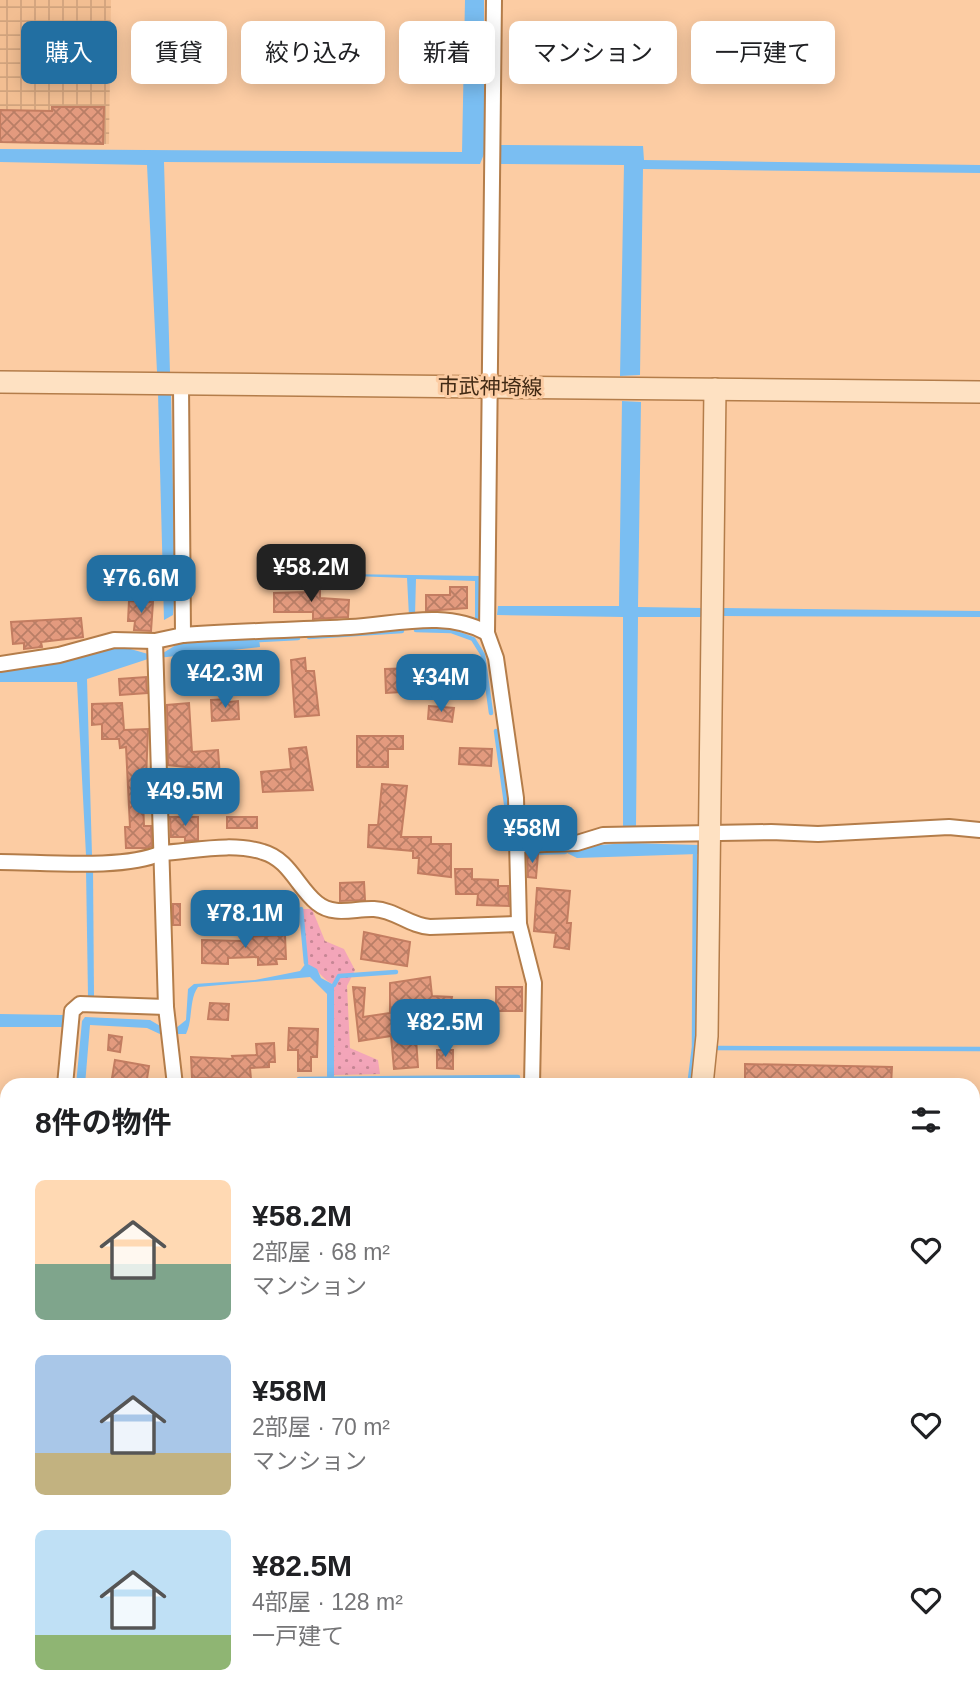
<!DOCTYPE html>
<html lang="ja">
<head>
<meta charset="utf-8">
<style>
  :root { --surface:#fff; --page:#f6f6f6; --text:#202124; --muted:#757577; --accent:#226fa2 }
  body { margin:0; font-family:Helvetica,"Noto Sans JP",sans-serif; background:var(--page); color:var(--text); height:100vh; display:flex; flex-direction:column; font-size:26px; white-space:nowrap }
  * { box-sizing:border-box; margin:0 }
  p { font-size:23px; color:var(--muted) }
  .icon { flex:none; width:38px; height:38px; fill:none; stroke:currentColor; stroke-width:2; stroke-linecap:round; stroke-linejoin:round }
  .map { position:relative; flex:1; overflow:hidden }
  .details { position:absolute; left:0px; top:1078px; width:980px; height:625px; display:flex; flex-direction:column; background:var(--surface); border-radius:21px 21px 0 0; box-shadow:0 4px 18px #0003 }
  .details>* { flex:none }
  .banner { position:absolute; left:21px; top:21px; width:938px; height:63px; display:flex; gap:14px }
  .price { position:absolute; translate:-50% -60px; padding:0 16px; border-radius:14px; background:var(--accent); color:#fff; font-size:23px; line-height:46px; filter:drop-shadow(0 2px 4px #0008) }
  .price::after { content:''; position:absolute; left:50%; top:42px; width:21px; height:16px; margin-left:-10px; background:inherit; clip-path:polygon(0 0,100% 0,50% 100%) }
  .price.current { background:#222; color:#fff }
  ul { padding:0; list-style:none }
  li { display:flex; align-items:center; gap:21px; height:175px; padding:0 35px }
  li span { display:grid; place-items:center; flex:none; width:196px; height:140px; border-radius:10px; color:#555 }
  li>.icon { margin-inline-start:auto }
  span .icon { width:84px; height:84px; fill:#fffc; stroke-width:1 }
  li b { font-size:30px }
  h2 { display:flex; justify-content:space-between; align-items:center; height:84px; padding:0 35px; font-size:30px }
  .tag { padding:0 24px; border-radius:10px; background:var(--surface); box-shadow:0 4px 18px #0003; font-size:24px; line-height:63px }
  .tag.current { background:var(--accent); color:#fff }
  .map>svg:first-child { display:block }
  .industrial { fill:url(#industrial-grid) }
  .grass { fill:url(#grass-dots) }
  .water { fill:#7abef2 }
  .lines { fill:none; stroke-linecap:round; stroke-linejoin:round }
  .stream { stroke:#7abef2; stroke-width:4.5 }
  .building { fill:url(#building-cross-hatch); stroke:#c37d61; stroke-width:2 }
  .street-casing { stroke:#b47d4a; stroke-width:18 }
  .secondary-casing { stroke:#b47d4a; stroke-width:24 }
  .path { stroke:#b6906e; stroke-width:2.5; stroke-dasharray:3.5 3.5; stroke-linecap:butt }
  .street { stroke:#fff; stroke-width:14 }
  .secondary { stroke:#fee1c2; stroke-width:21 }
  .labels { text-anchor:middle; stroke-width:6; stroke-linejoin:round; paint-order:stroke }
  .street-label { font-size:21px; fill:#402914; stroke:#fccca3 }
</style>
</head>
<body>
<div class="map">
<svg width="980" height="1702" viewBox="0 0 980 1702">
  <defs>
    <pattern id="industrial-grid" width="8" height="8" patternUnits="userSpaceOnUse" patternTransform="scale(1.75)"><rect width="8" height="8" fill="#f2be92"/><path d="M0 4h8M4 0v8" fill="none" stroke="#d1a37d"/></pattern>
    <pattern id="grass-dots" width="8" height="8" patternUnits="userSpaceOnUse" patternTransform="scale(1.75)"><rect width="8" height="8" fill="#f3a5b9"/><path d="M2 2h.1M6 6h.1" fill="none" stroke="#c68695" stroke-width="1.8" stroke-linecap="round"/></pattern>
    <pattern id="building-cross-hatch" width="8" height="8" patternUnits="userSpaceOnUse" patternTransform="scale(1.75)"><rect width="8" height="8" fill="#e39a7e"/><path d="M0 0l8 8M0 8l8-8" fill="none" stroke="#b97e66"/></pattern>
  </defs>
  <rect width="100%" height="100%" fill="#fccca3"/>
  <path class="industrial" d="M0 0H111L109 144 0 143Z"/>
  <path class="grass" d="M301 909H312L325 941 344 949 355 970 347 986 350 1048 378 1060 380 1074 334 1075V985C322 979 318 969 306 963Z"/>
  <g class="water">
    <path d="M465 0H484V154L480 164 164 162 170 373 157 372 147 165 0 162V149L462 152Z"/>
    <path d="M501 145 643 146 644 160 980 165V173L643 169 640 375 620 376 624 165 501 164Z"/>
    <path d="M158 393 171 394 175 588 173 615 164 620Z"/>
    <path d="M622 401 641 402 638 607 702 608V617H638L636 826 623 827V617L497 615 498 606H619Z"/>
    <path d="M273 573 481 576 480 620 475 619V581L416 579 415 615 409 616 407 578Z"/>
    <path d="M722 608 980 611V617L723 616Z"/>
    <path d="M259 638 260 647 148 659 87 679 92 855H86L77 682H0V672L59 663 120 646 148 654 163 653 181 642Z"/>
    <path d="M630 843 698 845V854L577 858 565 852 598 845Z"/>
    <path d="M86 869H93L94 996H88Z"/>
    <path d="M306 963 317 969 321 978 334 985V1081H327V994L310 977 198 987C189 999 193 1020 186 1034H177L176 1028 186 1020 188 989 194 984 255 980 300 971Z"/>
    <path d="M0 1014 63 1015V1027H0Z"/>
    <path d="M85 1017 150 1020 162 1027V1035L147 1028 90 1025 85 1085H76L82 1021Z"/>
    <path d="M980 1218 977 1261 980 1348C973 1307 966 1259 980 1218Z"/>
  </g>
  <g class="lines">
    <g class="stream">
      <path d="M416 630 451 631 473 639 483 655 491 713"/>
      <path d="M309 637 402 631"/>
      <path d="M260 640 298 638"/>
      <path d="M496 731 509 825"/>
      <path d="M525 853 565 852"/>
      <path d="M301 909 306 963"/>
      <path d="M334 985 339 976 396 972"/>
      <path d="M716 1048 980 1049"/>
      <path d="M299 1079 518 1077"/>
      <path d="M690 1079 694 1047 695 855"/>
      <path d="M0 1648 7 1641"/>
      <path d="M461 1702 467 1696"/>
      <path d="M641 1702 646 1696"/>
    </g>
  </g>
  <g class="building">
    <path d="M52 107H104L103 144 0 142V110L52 111Z"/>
    <path d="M108 559 134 560V574L107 573Z"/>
    <path d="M307 583 320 584V598L349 600 348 617 313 619V612H274V593L306 592Z"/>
    <path d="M450 587H467V608L426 611V595H450Z"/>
    <path d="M129 601 153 602 151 631 134 630 135 621H128Z"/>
    <path d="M81 618 83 637 41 642 42 647 24 649V643L13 644 11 622Z"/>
    <path d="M305 658 306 671H314L319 715 295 717 291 660Z"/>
    <path d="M416 668 417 691 386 693 385 669Z"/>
    <path d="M146 677 147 693 120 695 119 679Z"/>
    <path d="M229 699V702L238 701 239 719 212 721 211 700Z"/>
    <path d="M122 703 124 730 148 729 146 780 150 779V799L143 800 144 826H151L152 846 146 848H126L125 827H130L126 747 120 748 119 739H102V724L92 725V704Z"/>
    <path d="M189 703 192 752 218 750 220 777 205 778V771H196L195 768 168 765 167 705Z"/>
    <path d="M429 706 454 708 452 722 428 719Z"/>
    <path d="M357 736H403V749H388V767H357Z"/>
    <path d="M306 747 313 790 263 792 261 772 291 769 289 749Z"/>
    <path d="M460 748 492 749 491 766 459 764Z"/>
    <path d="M382 784 407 786 401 837H431V844H451V877L418 873 419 858H413V851L368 847 369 825H378Z"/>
    <path d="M526 816H536V824L552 823 553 834 527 835Z"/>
    <path d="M170 817H198V840L185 841V837H171Z"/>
    <rect x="227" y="817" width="30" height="11"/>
    <path d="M527 854H538L536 878 528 877Z"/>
    <path d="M455 869H472V879L498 880V886H508L509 906 477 905 478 894H456Z"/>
    <path d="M364 882 365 900 340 901V883Z"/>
    <path d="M537 888 570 891 567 923H571L569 949 554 947 556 933 534 931Z"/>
    <path d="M258 893 294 899 291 916 255 909Z"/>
    <rect x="173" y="904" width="7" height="21"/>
    <path d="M364 932 410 942 407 966 361 959Z"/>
    <path d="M285 935 286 959H276L277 964 258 965V957L228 958V964L202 963V940L242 941V937Z"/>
    <path d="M430 977 432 996 452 997 451 1002H463V1010H483V1020L469 1021 468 1041H458V1024H415L418 1067 394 1069 391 1036 359 1041 353 987 365 988 363 1017 390 1013V983Z"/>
    <rect x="496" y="987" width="26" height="24"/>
    <path d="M210 1003 229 1004 228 1020 208 1019Z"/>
    <path d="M289 1028 318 1029 317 1057H311V1071H298V1050H288Z"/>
    <path d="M109 1035 122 1037 120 1052 108 1050Z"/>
    <path d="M274 1043 275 1062H269V1067L250 1068 251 1079 192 1078 191 1057 233 1059 232 1056 257 1055 256 1044Z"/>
    <path d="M437 1050H453V1069L437 1068Z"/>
    <path d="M115 1060 149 1066 146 1085 111 1084Z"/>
    <path d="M745 1064 892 1067 891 1085H745Z"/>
  </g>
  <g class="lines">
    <defs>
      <g id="street">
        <path d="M494 0 487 633 496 658 516 798 519 924 534 983 532 1085"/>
        <path d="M183 635C239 631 294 630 350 627 394 625 445 609 487 633"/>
        <path d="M0 664 59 655 114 640 155 641"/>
        <path d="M516 845 577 843 603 835 771 832 818 834 949 827 980 830"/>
        <path d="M0 862C43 862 124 870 161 853 194 851 232 842 263 852 289 859 298 888 317 903 334 917 355 908 374 909 395 910 410 926 430 927L519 924"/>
        <path d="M65 1085 72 1011 80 1004 166 1007"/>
        <path d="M175 1085 166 1007 155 641 183 635 181 384"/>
        <path d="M0 1178 7 1177"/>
        <path d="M0 1360 7 1362"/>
        <path d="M0 1520 7 1524"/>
        <path d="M311 1696 315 1702"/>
        <path d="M797 1696V1702"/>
        <path d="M244 1702 247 1696"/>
        <path d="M478 1702 484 1696"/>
      </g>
      <g id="secondary">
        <path d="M0 382 980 392"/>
        <path d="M702 1085 707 1036 715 389"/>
      </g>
    </defs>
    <use href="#street" class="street-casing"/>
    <use href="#secondary" class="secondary-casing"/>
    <g class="path">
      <path d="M973 1188 980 1182"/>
      <path d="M973 1453 980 1443"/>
      <path d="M873 1696 875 1702"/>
    </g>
    <use href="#street" class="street"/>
    <use href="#secondary" class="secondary"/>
  </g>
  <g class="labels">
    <g class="street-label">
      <text transform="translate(490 387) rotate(1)" y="7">市武神埼線</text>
    </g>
  </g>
</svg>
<b class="price current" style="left:311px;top:604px">¥58.2M</b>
<b class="price" style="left:141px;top:615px">¥76.6M</b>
<b class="price" style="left:225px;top:710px">¥42.3M</b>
<b class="price" style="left:441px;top:714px">¥34M</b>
<b class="price" style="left:185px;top:828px">¥49.5M</b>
<b class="price" style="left:532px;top:865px">¥58M</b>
<b class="price" style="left:245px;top:950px">¥78.1M</b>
<b class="price" style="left:445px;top:1059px">¥82.5M</b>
<div class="banner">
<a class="tag current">購入</a>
<a class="tag">賃貸</a>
<a class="tag">絞り込み</a>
<a class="tag">新着</a>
<a class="tag">マンション</a>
<a class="tag">一戸建て</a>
</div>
<section class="details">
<h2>8件の物件<svg class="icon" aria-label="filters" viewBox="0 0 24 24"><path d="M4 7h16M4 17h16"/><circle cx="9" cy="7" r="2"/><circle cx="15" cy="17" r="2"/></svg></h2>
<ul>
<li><span style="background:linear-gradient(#ffd9b3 60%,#7fa58c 0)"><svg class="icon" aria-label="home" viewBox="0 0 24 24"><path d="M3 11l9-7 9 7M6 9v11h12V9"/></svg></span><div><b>¥58.2M</b><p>2部屋 · 68 m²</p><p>マンション</p></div><svg class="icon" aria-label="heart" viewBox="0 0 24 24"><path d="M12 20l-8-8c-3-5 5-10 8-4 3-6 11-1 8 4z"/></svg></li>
<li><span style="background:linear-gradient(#a9c7e8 70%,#c2b280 0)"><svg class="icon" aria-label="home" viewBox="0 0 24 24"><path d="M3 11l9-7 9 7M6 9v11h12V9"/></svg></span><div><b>¥58M</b><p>2部屋 · 70 m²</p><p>マンション</p></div><svg class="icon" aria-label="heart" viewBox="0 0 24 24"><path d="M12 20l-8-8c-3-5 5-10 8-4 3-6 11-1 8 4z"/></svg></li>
<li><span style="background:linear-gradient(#bfe0f5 75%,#8fb573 0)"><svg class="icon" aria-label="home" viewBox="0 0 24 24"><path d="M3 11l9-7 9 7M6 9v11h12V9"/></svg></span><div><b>¥82.5M</b><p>4部屋 · 128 m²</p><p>一戸建て</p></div><svg class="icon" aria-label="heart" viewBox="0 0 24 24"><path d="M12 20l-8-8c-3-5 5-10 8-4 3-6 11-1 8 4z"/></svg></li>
</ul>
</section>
</div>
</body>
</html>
